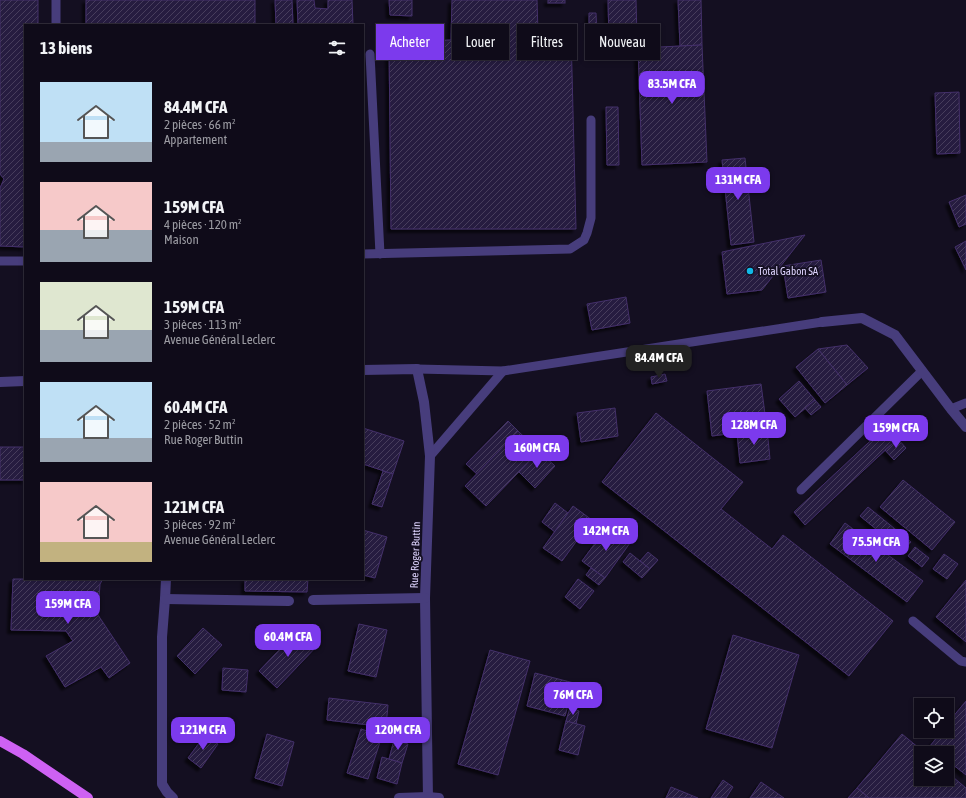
<!DOCTYPE html>
<html lang="fr">
<head>
<meta charset="utf-8">
<style>
  :root { --surface:#0f0b19; --page:#1d1926; --text:#f1f3f6; --muted:#9b9ba2; --line:#2f2b38; --accent:#7c3aed }
  body { margin:0; font-family:"Asap Condensed",sans-serif; background:var(--page); color:var(--text); height:100vh; display:flex; flex-direction:column; font-size:15px; white-space:nowrap }
  * { box-sizing:border-box; margin:0 }
  p { font-size:13px; color:var(--muted) }
  .icon { flex:none; width:22px; height:22px; fill:none; stroke:currentColor; stroke-width:2; stroke-linecap:round; stroke-linejoin:round }
  .map { position:relative; flex:1; overflow:hidden }
  .side { position:absolute; left:24px; top:24px; width:340px; height:556px; display:flex; flex-direction:column; background:var(--surface); border-radius:0px; box-shadow:0 2px 6px #0003,0 0 0 1px var(--line) }
  .side>* { flex:none }
  .guide { position:absolute; left:376px; top:24px; width:380px; height:36px; display:flex; gap:8px }
  .tools { position:absolute; left:914px; top:698px; display:grid; gap:8px }
  .tools a { display:grid; place-items:center; width:40px; height:40px; border-radius:0px; background:var(--surface); box-shadow:0 2px 6px #0003,0 0 0 1px var(--line); font-size:20px }
  .price { position:absolute; translate:-50% -34px; padding:0 9px; border-radius:8px; background:var(--accent); color:#fff; font-size:13px; line-height:26px; filter:drop-shadow(0 1px 2px #0008) }
  .price::after { content:''; position:absolute; left:50%; top:24px; width:12px; height:9px; margin-left:-6px; background:inherit; clip-path:polygon(0 0,100% 0,50% 100%) }
  .price.current { background:#222; color:#fff }
  ul { padding:0; list-style:none }
  li { display:flex; align-items:center; gap:12px; height:100px; padding:0 16px }
  li span { display:grid; place-items:center; flex:none; width:112px; height:80px; border-radius:0px; color:#555 }
  li>.icon { margin-inline-start:auto }
  span .icon { width:48px; height:48px; fill:#fffc; stroke-width:1 }
  li b { font-size:17px }
  h2 { display:flex; justify-content:space-between; align-items:center; height:48px; padding:0 16px; font-size:17px }
  .tag { padding:0 14px; border-radius:0px; background:var(--surface); box-shadow:0 2px 6px #0003,0 0 0 1px var(--line); font-size:14px; line-height:36px }
  .tag.current { background:var(--accent); color:#fff }
  .map>svg:first-child { display:block }
  .building { fill:url(#building-hatch); stroke:#43306a; filter:url(#shadow) }
  .lines { fill:none; stroke-linecap:round; stroke-linejoin:round }
  .service { stroke:#473d7c; stroke-width:9 }
  .minor { stroke:#473d7c; stroke-width:10 }
  .primary { stroke:#ce61f3; stroke-width:10 }
  .poi-dot { fill:#11b9e8; stroke:#140f21; stroke-width:1.5 }
  .labels { text-anchor:middle; stroke-width:3.5; stroke-linejoin:round; paint-order:stroke }
  .poi-label { font-size:11px; fill:#dcd2fc; stroke:#140f21; text-anchor:start }
  .street-label { font-size:11px; fill:#dcd2fc; stroke:#140f21 }
</style>
</head>
<body>
<div class="map">
<svg width="966" height="798" viewBox="0 0 966 798">
  <defs>
    <pattern id="building-hatch" width="6" height="6" patternUnits="userSpaceOnUse"><rect width="6" height="6" fill="#281c40"/><path d="M-1 1l2-2M0 6l6-6M5 7l2-2" fill="none" stroke="#473c5c"/></pattern>
    <filter id="shadow"><feDropShadow dx="-3.5" dy="3.5" stdDeviation="1" flood-color="#0009"/></filter>
  </defs>
  <rect width="100%" height="100%" fill="#140f21"/>
  <g class="building">
    <path d="M0 0H38V25H25V247L0 246V188L4 179 0 174Z"/>
    <rect x="86" y="0" width="169" height="25"/>
    <path d="M275 0H292L293 25H276Z"/>
    <path d="M297 0H314L315 8 328 9V0H352L353 25H298Z"/>
    <path d="M389 0H412V16L390 15Z"/>
    <path d="M452 0H537L538 33H571L576 229H391L389 42 451 40Z"/>
    <rect x="548" y="0" width="17" height="3"/>
    <path d="M608 0H636L637 39 609 40Z"/>
    <path d="M678 0H701L702 45 680 46Z"/>
    <path d="M589 13H596L597 36 589 37Z"/>
    <path d="M702 45 707 162 642 165 638 48Z"/>
    <path d="M959 92 960 153 937 154 935 93Z"/>
    <path d="M606 107H618L619 165H607Z"/>
    <path d="M745 158 754 242 731 245 722 160Z"/>
    <path d="M966 195V224L959 227 949 202Z"/>
    <path d="M805 235 762 290 727 294 722 252Z"/>
    <path d="M966 241V270L955 247Z"/>
    <path d="M821 260 826 292 788 298 783 266Z"/>
    <path d="M626 297 630 323 592 330 587 304Z"/>
    <path d="M847 345 868 368 847 385 818 349Z"/>
    <path d="M818 349 847 385 825 403 796 367Z"/>
    <path d="M665 374 667 381 652 384 651 377Z"/>
    <path d="M799 381 815 400 795 417 779 399Z"/>
    <path d="M761 384 767 429 712 436 707 391Z"/>
    <path d="M815 400 821 407 811 415 805 408Z"/>
    <path d="M615 408 618 436 581 442 577 413Z"/>
    <path d="M656 413 743 482 721 509 772 549 783 535 893 621 849 676 602 482Z"/>
    <path d="M897 416 908 429 805 525 794 512Z"/>
    <path d="M508 421 518 431 477 474 466 464Z"/>
    <path d="M363 428 404 441 393 474 363 464Z"/>
    <path d="M767 429 770 459 740 463 737 433Z"/>
    <path d="M518 431 539 451 486 506 465 486Z"/>
    <path d="M898 439 906 448 894 460 885 450Z"/>
    <rect x="0" y="447" width="25" height="33"/>
    <path d="M539 451 555 466 535 488 519 472Z"/>
    <path d="M383 471 393 474 382 507 372 504Z"/>
    <path d="M903 480 955 522 932 550 880 507Z"/>
    <path d="M555 503 568 513 555 532 542 522Z"/>
    <path d="M573 506 592 520 562 561 543 548Z"/>
    <path d="M868 507 911 542 903 551 860 516Z"/>
    <path d="M845 523 923 581 907 602 830 544Z"/>
    <path d="M607 527 630 543 605 578 582 561Z"/>
    <path d="M363 530 387 537 375 578 363 575Z"/>
    <path d="M915 547 929 558 922 567 908 556Z"/>
    <path d="M648 552 658 560 650 569 640 561Z"/>
    <path d="M630 553 650 569 642 578 623 562Z"/>
    <path d="M944 554 958 564 947 579 933 569Z"/>
    <path d="M591 568 605 578 599 585 586 575Z"/>
    <path d="M13 579H103L100 584 98 615 130 663 109 678 101 667 65 687 46 656 73 641 66 631 11 630Z"/>
    <path d="M245 579H308L307 592 245 591Z"/>
    <path d="M578 579 594 591 580 609 565 597Z"/>
    <path d="M966 580V642L936 617Z"/>
    <path d="M359 624 387 630 376 677 348 671Z"/>
    <path d="M203 628 222 645 195 674 177 656Z"/>
    <path d="M300 628 318 645 277 688 259 671Z"/>
    <path d="M733 635 799 655 772 748 706 729Z"/>
    <path d="M490 650 530 661 498 775 458 764Z"/>
    <path d="M223 668 248 670 246 692 222 690Z"/>
    <path d="M535 673 574 683 565 716 527 706Z"/>
    <path d="M329 698 388 705 386 727 327 720Z"/>
    <path d="M966 701V775L947 760V753H939L930 746 942 731H947V724Z"/>
    <path d="M570 708 579 711 576 724 566 721Z"/>
    <path d="M566 721 585 726 578 755 559 750Z"/>
    <path d="M361 729 382 736 368 779 347 773Z"/>
    <path d="M267 734 294 742 282 786 255 778Z"/>
    <path d="M902 734 925 753H921V779H947V772L966 788V798H869L857 788Z"/>
    <path d="M205 735 218 744 201 768 188 758Z"/>
    <path d="M394 740 408 744 402 763 389 759Z"/>
    <path d="M382 757 402 763 397 784 377 778Z"/>
    <path d="M723 780 733 787 726 798H711Z"/>
    <path d="M761 782 784 798H750Z"/>
    <path d="M671 787 698 798H666Z"/>
    <path d="M857 788 869 798H848Z"/>
  </g>
  <g class="lines">
    <g class="service">
      <path d="M56 0V25"/>
      <path d="M370 54 380 254"/>
      <path d="M363 254 570 249 584 240 587 233 591 218V120"/>
      <path d="M0 261H25"/>
      <path d="M417 369 503 371 822 322"/>
      <path d="M951 409 966 403"/>
      <path d="M430 456 503 371"/>
      <path d="M801 490 922 371"/>
      <path d="M913 621 961 661 966 662"/>
    </g>
    <g class="minor">
      <path d="M822 322 862 318 895 335 951 409 966 427"/>
      <path d="M363 370 417 369 424 402 430 456 425 598 428 798"/>
      <path d="M0 382 25 381"/>
      <path d="M166 579 165 599 162 637V784L167 792 173 798"/>
      <path d="M165 599 289 601"/>
      <path d="M313 600 425 598"/>
      <path d="M399 798 428 797 439 798"/>
    </g>
    <path class="primary" d="M0 741 23 754 88 798"/>
  </g>
  <circle class="poi-dot" cx="750" cy="271" r="4"/>
  <g class="labels">
    <g class="poi-label">
      <text x="758" y="275">Total Gabon SA</text>
    </g>
    <g class="street-label">
      <text transform="translate(415 555) rotate(-88)" y="4">Rue Roger Buttin</text>
    </g>
  </g>
</svg>
<div class="tools">
<a><svg class="icon" aria-label="locate" viewBox="0 0 24 24"><circle cx="12" cy="12" r="6"/><path d="M12 2v4M12 18v4M2 12h4M18 12h4"/></svg></a>
<a><svg class="icon" aria-label="layers" viewBox="0 0 24 24"><path d="M12 4l9 5-9 5-9-5zM3 14l9 5 9-5"/></svg></a>
</div>
<b class="price" style="left:672px;top:105px">83.5M CFA</b>
<b class="price" style="left:738px;top:201px">131M CFA</b>
<b class="price current" style="left:659px;top:379px">84.4M CFA</b>
<b class="price" style="left:754px;top:446px">128M CFA</b>
<b class="price" style="left:896px;top:449px">159M CFA</b>
<b class="price" style="left:537px;top:469px">160M CFA</b>
<b class="price" style="left:606px;top:552px">142M CFA</b>
<b class="price" style="left:876px;top:563px">75.5M CFA</b>
<b class="price" style="left:68px;top:625px">159M CFA</b>
<b class="price" style="left:288px;top:658px">60.4M CFA</b>
<b class="price" style="left:573px;top:716px">76M CFA</b>
<b class="price" style="left:203px;top:751px">121M CFA</b>
<b class="price" style="left:398px;top:751px">120M CFA</b>
<div class="guide">
<a class="tag current">Acheter</a>
<a class="tag">Louer</a>
<a class="tag">Filtres</a>
<a class="tag">Nouveau</a>
</div>
<section class="side">
<h2>13 biens<svg class="icon" aria-label="filters" viewBox="0 0 24 24"><path d="M4 7h16M4 17h16"/><circle cx="9" cy="7" r="2"/><circle cx="15" cy="17" r="2"/></svg></h2>
<ul>
<li><span style="background:linear-gradient(#bfe0f5 75%,#9aa5b1 0)"><svg class="icon" aria-label="home" viewBox="0 0 24 24"><path d="M3 11l9-7 9 7M6 9v11h12V9"/></svg></span><div><b>84.4M CFA</b><p>2 pièces · 66 m²</p><p>Appartement</p></div></li>
<li><span style="background:linear-gradient(#f6c9c9 60%,#9aa5b1 0)"><svg class="icon" aria-label="home" viewBox="0 0 24 24"><path d="M3 11l9-7 9 7M6 9v11h12V9"/></svg></span><div><b>159M CFA</b><p>4 pièces · 120 m²</p><p>Maison</p></div></li>
<li><span style="background:linear-gradient(#dfe7d0 60%,#9aa5b1 0)"><svg class="icon" aria-label="home" viewBox="0 0 24 24"><path d="M3 11l9-7 9 7M6 9v11h12V9"/></svg></span><div><b>159M CFA</b><p>3 pièces · 113 m²</p><p>Avenue Général Leclerc</p></div></li>
<li><span style="background:linear-gradient(#bfe0f5 70%,#9aa5b1 0)"><svg class="icon" aria-label="home" viewBox="0 0 24 24"><path d="M3 11l9-7 9 7M6 9v11h12V9"/></svg></span><div><b>60.4M CFA</b><p>2 pièces · 52 m²</p><p>Rue Roger Buttin</p></div></li>
<li><span style="background:linear-gradient(#f6c9c9 75%,#c2b280 0)"><svg class="icon" aria-label="home" viewBox="0 0 24 24"><path d="M3 11l9-7 9 7M6 9v11h12V9"/></svg></span><div><b>121M CFA</b><p>3 pièces · 92 m²</p><p>Avenue Général Leclerc</p></div></li>
</ul>
</section>
</div>
</body>
</html>
